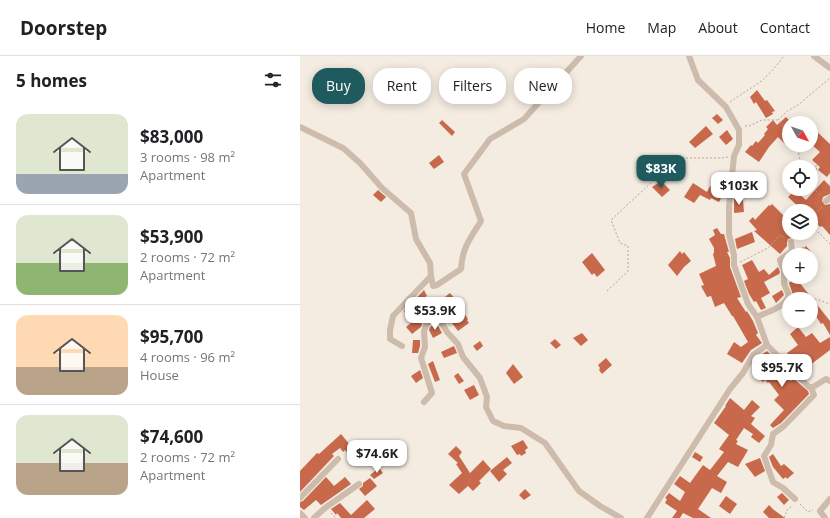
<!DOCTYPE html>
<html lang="en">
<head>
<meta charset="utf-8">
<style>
  :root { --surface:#fff; --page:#f2f2f2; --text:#202124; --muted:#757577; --line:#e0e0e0; --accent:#1f5a5e }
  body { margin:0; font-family:"Open Sans",sans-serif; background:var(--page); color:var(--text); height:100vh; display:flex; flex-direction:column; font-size:15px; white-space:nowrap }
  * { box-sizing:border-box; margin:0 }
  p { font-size:13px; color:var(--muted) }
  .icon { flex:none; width:22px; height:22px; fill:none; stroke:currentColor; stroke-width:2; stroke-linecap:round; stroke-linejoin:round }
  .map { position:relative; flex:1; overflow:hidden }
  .details { display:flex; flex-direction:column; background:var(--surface); width:300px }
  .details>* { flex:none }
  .top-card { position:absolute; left:12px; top:12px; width:380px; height:36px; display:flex; gap:8px }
  .needle { width:26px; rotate:130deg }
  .fabs { position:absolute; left:482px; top:60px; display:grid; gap:8px }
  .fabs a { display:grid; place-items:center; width:36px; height:36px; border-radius:50%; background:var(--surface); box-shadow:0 2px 10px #0003; font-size:20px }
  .price { position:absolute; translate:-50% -34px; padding:0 9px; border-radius:8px; background:#fff; color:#222; font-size:13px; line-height:26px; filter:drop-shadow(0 1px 2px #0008) }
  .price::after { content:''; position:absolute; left:50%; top:24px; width:12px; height:9px; margin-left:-6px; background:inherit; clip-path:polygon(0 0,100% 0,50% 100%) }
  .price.active { background:var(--accent); color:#fff }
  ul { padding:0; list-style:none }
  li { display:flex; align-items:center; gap:12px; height:100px; padding:0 16px }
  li+li { border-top:1px solid var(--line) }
  li span { display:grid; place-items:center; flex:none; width:112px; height:80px; border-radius:12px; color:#555 }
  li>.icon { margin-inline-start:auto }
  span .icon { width:48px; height:48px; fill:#fffc; stroke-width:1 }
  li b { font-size:17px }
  h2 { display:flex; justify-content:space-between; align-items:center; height:48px; padding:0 16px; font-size:17px }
  .tag { padding:0 14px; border-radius:16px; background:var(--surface); box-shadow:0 2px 10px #0003; font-size:14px; line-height:36px }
  .tag.active { background:var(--accent); color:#fff }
  header { display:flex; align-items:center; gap:24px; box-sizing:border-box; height:56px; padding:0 20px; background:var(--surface); border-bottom:1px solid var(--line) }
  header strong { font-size:19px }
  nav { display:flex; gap:22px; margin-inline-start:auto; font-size:14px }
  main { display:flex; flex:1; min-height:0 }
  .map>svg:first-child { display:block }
  .building { fill:#c8694b }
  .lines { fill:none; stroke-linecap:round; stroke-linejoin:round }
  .path { stroke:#b9a596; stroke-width:1; stroke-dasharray:2 2; stroke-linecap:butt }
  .street { stroke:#cdbbac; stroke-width:6 }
</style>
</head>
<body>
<header>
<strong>Doorstep</strong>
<nav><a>Home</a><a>Map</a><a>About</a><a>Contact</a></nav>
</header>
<main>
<section class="details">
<h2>5 homes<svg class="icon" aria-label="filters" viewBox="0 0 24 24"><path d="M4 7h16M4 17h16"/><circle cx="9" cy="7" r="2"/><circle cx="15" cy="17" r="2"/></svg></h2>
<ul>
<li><span style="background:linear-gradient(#dfe7d0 75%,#9aa5b1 0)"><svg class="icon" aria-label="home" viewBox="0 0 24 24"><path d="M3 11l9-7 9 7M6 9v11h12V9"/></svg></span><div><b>$83,000</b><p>3 rooms · 98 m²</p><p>Apartment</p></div></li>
<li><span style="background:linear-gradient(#dfe7d0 60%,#8fb573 0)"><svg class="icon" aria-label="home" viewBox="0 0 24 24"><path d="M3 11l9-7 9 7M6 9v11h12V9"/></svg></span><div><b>$53,900</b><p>2 rooms · 72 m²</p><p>Apartment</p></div></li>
<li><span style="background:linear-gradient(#ffd9b3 65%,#b9a48a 0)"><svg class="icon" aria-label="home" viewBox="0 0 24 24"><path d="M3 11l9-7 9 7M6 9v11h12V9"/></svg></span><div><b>$95,700</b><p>4 rooms · 96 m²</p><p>House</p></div></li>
<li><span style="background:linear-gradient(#dfe7d0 60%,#b9a48a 0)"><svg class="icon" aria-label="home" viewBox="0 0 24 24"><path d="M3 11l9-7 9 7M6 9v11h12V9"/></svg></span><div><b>$74,600</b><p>2 rooms · 72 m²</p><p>Apartment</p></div></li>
</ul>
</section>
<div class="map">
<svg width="530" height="462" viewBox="0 0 530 462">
  <rect width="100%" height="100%" fill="#f4ebe1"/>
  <g class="building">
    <path d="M457 34 465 45 467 44 475 55 472 56 473 58 466 62 456 46 454 48 450 41Z"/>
    <path d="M417 58 423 64 418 68 412 62Z"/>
    <path d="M486 61 489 64V92L478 81 469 91 459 106 445 96 451 89 452 90 456 85 458 87 465 79 464 78 468 73 466 71 473 64 477 69Z"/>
    <path d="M142 64 155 76 152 80 139 67Z"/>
    <path d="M406 70 413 78 395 92 389 86Z"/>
    <path d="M427 74 433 83 426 89 419 81Z"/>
    <path d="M515 74 530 88V117L527 121 518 114 520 111 512 104 520 96 511 88V78Z"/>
    <path d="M139 99 144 106 134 113 129 107Z"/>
    <path d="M524 124 530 130V138L523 141 522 145 525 149 530 148V179L522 170 520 171 511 161V155H503L488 141 495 134 506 144Z"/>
    <path d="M361 125 370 134 362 141 352 131Z"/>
    <path d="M393 127 407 136 410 130 424 136 419 146 411 142 410 144 400 139 394 147 384 141Z"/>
    <path d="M78 134 86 141 81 146 73 139Z"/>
    <path d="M434 143 443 144 444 156 434 157Z"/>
    <path d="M472 148 489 165V177H498L494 182H491L488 183 487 186V190L480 198 454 175 457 174 449 165 453 161 455 164 469 149 470 150Z"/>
    <path d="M417 172 421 178H424L429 196H427L430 202V211L441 241 437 242 446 256 447 255 453 265 458 277 456 279 462 287 451 294 442 307 427 298 434 286 441 291 448 286 433 260H432L424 247 415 251 411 240 407 241 401 230 404 229 399 218 416 210 413 198 414 197V192L409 183 415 179 413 174Z"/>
    <path d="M452 176 455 186 437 193 435 183Z"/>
    <path d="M506 190 514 199H494L503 191 504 192Z"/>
    <path d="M380 195 382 198 384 196 391 205 384 211 377 220 368 209Z"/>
    <path d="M292 197 305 214 297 221 294 217 292 219 282 206Z"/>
    <path d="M452 204 459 216 464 213 469 219 478 211 480 216 479 218 464 226 470 237 461 242 466 252 461 254 456 245 454 246 449 238 444 225 448 223 442 209Z"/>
    <path d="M495 221 530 265V279L523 267 521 268 514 257 511 259V243H492L493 239 489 227Z"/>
    <path d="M124 234 127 240 125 241 132 253V257L120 266 122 268 121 271 112 278 106 271 111 267 104 255Z"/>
    <path d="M482 234 484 239 476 247 472 240Z"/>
    <path d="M150 237 155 243 145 251 141 244Z"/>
    <path d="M161 253 168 263 167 264 169 267 158 275 149 263Z"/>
    <path d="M137 268 142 277 133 282 129 274 130 271Z"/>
    <path d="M498 271 506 281 512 277 520 287 530 281V294L506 312 497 302 495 304 492 301 491 302 487 297 498 289 490 278Z"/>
    <path d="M282 277 288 284 281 290 273 282Z"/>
    <path d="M255 283 261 289 256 293 250 287Z"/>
    <path d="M113 284H120V290L118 297H112Z"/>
    <path d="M180 285 183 290 177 295 173 290Z"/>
    <path d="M154 290 157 297 144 302 141 296Z"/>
    <path d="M467 295 483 311 480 314 491 325 493 322 508 335 509 338 481 367 473 372 470 369 484 354 474 344 479 339 469 326 468 327 465 324 463 326 458 321 468 313 458 301Z"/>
    <path d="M306 302 312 309 302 318 299 314 300 312 298 309Z"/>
    <path d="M133 305 140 324 135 326 128 308Z"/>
    <path d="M213 308 223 321 214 328 206 317Z"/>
    <path d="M120 314 123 322 116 327 111 320Z"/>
    <path d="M158 317 164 325 159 328 154 320Z"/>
    <path d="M174 329 179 339 170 344 164 334Z"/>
    <path d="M430 342 444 354 452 344 460 351 451 360 455 362 451 368 465 380 459 387 451 381 453 378 444 372 436 384 438 385 436 388 448 394 438 411 428 406 417 420 427 426 421 437 412 432 398 453 411 462H393L383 457 380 462H372L377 455 365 447 367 443 365 442 369 437 380 445 385 436 374 428 380 420 390 427 403 409 410 414 424 396 419 393 429 379 414 367 426 350H425Z"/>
    <path d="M41 378 55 395 56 393 58 396 66 390 77 404 75 406 68 399 57 409 45 394 43 396 40 392 32 398 34 400 0 436V415L17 397 19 398Z"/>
    <path d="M223 384 228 392 225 394 226 397 221 400 220 398 217 399 211 390Z"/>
    <path d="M156 390 162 396 159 400 170 417 183 404 191 413 179 425 181 427 173 435 168 430 159 438 149 429 162 417 156 408 158 407 148 398Z"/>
    <path d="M395 396 403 401 400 406 392 401Z"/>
    <path d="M473 398 481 410 484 408 494 417 487 423 486 421 483 423 473 411 469 401Z"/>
    <path d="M207 401 212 407 203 414 207 418 199 426 190 415Z"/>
    <path d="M460 402 465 415 455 421 445 408Z"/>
    <path d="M79 412 83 417 74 423 70 419Z"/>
    <path d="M26 421 34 430 45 421 51 428 21 449 16 444 4 454 0 451V446L3 445Z"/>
    <path d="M70 422 77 430 65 440 59 433 63 430V427Z"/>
    <path d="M225 433 231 439 224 444 219 439Z"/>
    <path d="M482 437 489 444 484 449 477 441Z"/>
    <path d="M426 440 437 448 430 458 419 450Z"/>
    <path d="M67 444 75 453 64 462H41L37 457 36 459 31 453 40 447 51 459Z"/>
    <path d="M469 449 474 454 485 462H469L463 456Z"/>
  </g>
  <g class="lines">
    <g class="path">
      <path d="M430 46C440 39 450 33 460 26 469 19 477 9 484 0"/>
      <path d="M478 64 486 56 498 49 530 22"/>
      <path d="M445 70H449L462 64H478L489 76"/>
      <path d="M498 89C499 101 498 106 510 111"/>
      <path d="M511 111 517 110 513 132 521 140"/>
      <path d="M511 165 512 162 523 150"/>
      <path d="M511 171 519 177 530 188"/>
      <path d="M496 182 502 177"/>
      <path d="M440 206 468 192 480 179 485 182"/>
      <path d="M307 235 328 215V190L320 187 311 164 353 125 359 114 375 102H422L428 101"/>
      <path d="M511 243 513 242 530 248"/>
      <path d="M500 448 508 456 513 454"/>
      <path d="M31 457 36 462"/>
      <path d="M484 462 487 454 493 449"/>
    </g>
    <g class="street">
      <path d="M389 0 398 24 426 51 439 74V89L434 100 429 151V178L434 199V209L448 248 457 261 467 289 509 331H513L526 323 530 325"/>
      <path d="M514 0 530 12"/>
      <path d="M0 71 43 92 60 107 82 132 111 157 116 183 130 207 131 220 93 260 90 274V283L102 290"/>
      <path d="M526 145 530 142"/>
      <path d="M131 220 133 230 137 229 161 213C162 193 170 182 181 165L164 118 190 83 224 63 281 0"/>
      <path d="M137 246V259L147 276 158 288 163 301 180 322 187 341 186 351 193 365 204 370 221 372 245 387 279 435 300 450 321 462"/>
      <path d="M457 261C468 255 485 252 489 239L484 228V215L480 204 492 195 491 186"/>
      <path d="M124 346 132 337 121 302 125 291 124 275 127 267 137 259"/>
      <path d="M0 442 38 403"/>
      <path d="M495 443 483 432 473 426 464 400 471 389 473 378 484 370 514 339 511 331"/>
      <path d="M0 457 5 462"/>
      <path d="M14 462 25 452 59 428"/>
      <path d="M347 462 430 333 443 317 453 299 467 289"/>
      <path d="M525 462 520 455 530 443"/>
    </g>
  </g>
</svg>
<div class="fabs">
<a><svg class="needle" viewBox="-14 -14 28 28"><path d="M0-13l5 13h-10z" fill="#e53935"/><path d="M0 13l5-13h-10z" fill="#757577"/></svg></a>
<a><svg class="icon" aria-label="locate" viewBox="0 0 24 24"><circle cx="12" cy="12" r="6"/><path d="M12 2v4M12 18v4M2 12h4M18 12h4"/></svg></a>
<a><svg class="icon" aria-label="layers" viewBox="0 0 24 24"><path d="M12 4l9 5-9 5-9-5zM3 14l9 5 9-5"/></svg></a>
<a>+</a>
<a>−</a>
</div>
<b class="price active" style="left:361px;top:133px">$83K</b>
<b class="price" style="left:439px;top:150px">$103K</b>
<b class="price" style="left:135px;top:275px">$53.9K</b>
<b class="price" style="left:482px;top:332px">$95.7K</b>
<b class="price" style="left:77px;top:418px">$74.6K</b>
<div class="top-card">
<a class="tag active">Buy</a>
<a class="tag">Rent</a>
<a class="tag">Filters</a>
<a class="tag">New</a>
</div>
</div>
</main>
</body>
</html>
